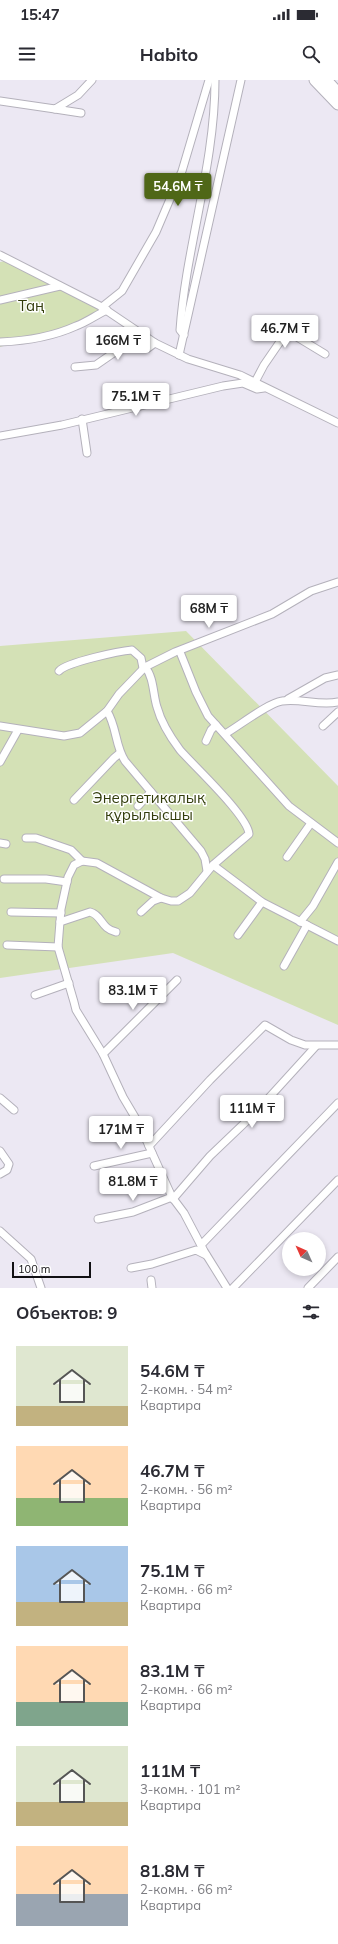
<!DOCTYPE html>
<html lang="ru">
<head>
<meta charset="utf-8">
<style>
  :root { --surface:#fff; --page:#f7f7f7; --text:#2b2b33; --muted:#7c7c81; --accent:#4f6717 }
  body { margin:0; font-family:Mulish,sans-serif; background:var(--page); color:var(--text); height:100vh; display:flex; flex-direction:column; font-size:15px; white-space:nowrap }
  * { box-sizing:border-box; margin:0 }
  p { font-size:13px; color:var(--muted) }
  .icon { flex:none; width:22px; height:22px; fill:none; stroke:currentColor; stroke-width:2; stroke-linecap:round; stroke-linejoin:round }
  .map { position:relative; height:1208px; overflow:hidden }
  .side { display:flex; flex-direction:column; background:var(--surface); flex:1 }
  .side>* { flex:none }
  .needle { width:26px; rotate:315deg }
  .fabs { position:absolute; left:282px; top:1152px; display:grid; gap:8px }
  .fabs a { display:grid; place-items:center; width:44px; height:44px; border-radius:50%; background:var(--surface); box-shadow:0 2px 6px #0003; font-size:20px }
  .scale { position:absolute; left:12px; bottom:10px; width:79px; box-sizing:border-box; padding-left:4px; border:2px solid #111013; border-top:0; font-size:11px; line-height:14px; white-space:nowrap; color:#111013; -webkit-text-stroke:3px #fff; paint-order:stroke }
  .price { position:absolute; translate:-50% -34px; padding:0 9px; border-radius:4px; background:#fff; color:#222; font-size:13px; line-height:26px; filter:drop-shadow(0 1px 2px #0008) }
  .price::after { content:''; position:absolute; left:50%; top:24px; width:12px; height:9px; margin-left:-6px; background:inherit; clip-path:polygon(0 0,100% 0,50% 100%) }
  .price.current { background:var(--accent); color:#fff }
  ul { padding:0; list-style:none }
  li { display:flex; align-items:center; gap:12px; height:100px; padding:0 16px }
  li span { display:grid; place-items:center; flex:none; width:112px; height:80px; border-radius:0px; color:#555 }
  li>.icon { margin-inline-start:auto }
  span .icon { width:48px; height:48px; fill:#fffc; stroke-width:1 }
  li b { font-size:17px }
  h2 { display:flex; justify-content:space-between; align-items:center; height:48px; padding:0 16px; font-size:17px }
  .status { display:flex; justify-content:space-between; align-items:center; height:28px; padding:0 20px; background:var(--surface); direction:ltr }
  .status svg { height:11px; fill:currentColor }
  header { display:flex; justify-content:space-between; align-items:center; height:52px; padding:0 16px; background:var(--surface); font-size:18px; font-weight:700 }
  .map>svg:first-child { display:block }
  .green { fill:#d4e1b6 }
  .lines { fill:none; stroke-linecap:round; stroke-linejoin:round }
  .minor-casing { stroke:#b4b1bb; stroke-width:9 }
  .highway-casing { stroke:#b4b1bb; stroke-width:13 }
  .minor { stroke:#fff; stroke-width:7 }
  .highway { stroke:#fff; stroke-width:11 }
  .labels { text-anchor:middle; stroke-width:3; stroke-linejoin:round; paint-order:stroke }
  .park-label { font-size:15px; fill:#333d0c; stroke:#fff }
</style>
</head>
<body>
<div class="status"><b>15:47</b><svg viewBox="0 0 49 12"><path d="M0 12V9h3v3zM5 12V6h3v6zM10 12V3h3v9zM15 12V0h3v12zM26 1h20v11H26zM47 4h2v5h-2z"/></svg></div>
<header><svg class="icon" aria-label="menu" viewBox="0 0 24 24"><path d="M4 6h16M4 12h16M4 18h16"/></svg>Habito<svg class="icon" aria-label="search" viewBox="0 0 24 24"><circle cx="10" cy="10" r="6"/><path d="M15 15l6 6"/></svg></header>
<div class="map">
<svg width="338" height="1208" viewBox="0 0 338 1208">
  <rect width="100%" height="100%" fill="#ece8f3"/>
  <g class="green">
    <path d="M10 180 112 233 0 267V182Z"/>
    <path d="M186 551 338 706V945L173 873 0 898V566Z"/>
  </g>
  <g class="lines">
    <defs>
      <g id="minor">
        <path d="M0 21 55 29 78 15 92 0"/>
        <path d="M55 29 81 33"/>
        <path d="M0 175 100 226 155 263 188 279 240 295 338 343"/>
        <path d="M0 220 60 206"/>
        <path d="M102 227 122 211 156 152 182 91 209 0"/>
        <path d="M184 255 180 250C186 166 215 85 215 0"/>
        <path d="M0 262C25 261 54 256 76 246 87 242 96 235 107 230"/>
        <path d="M179 275 241 0"/>
        <path d="M75 287 96 285 122 267 148 268 155 263"/>
        <path d="M255 302 264 285 286 253 292 254 325 274"/>
        <path d="M82 339 87 373"/>
        <path d="M0 356 62 345 223 306 243 303 257 309 264 308"/>
        <path d="M180 572 196 612 208 636 289 726 338 763"/>
        <path d="M145 587C154 597 153 615 157 627 161 642 171 658 180 670 194 686 248 736 249 754L213 785 190 813 178 821H171L161 818 97 783 82 781 74 785 68 797 61 829 58 867 74 922 76 930 103 974 123 1017 139 1044 172 1117 184 1133 204 1171 227 1208"/>
        <path d="M59 591C67 582 120 571 132 570L141 578 143 588"/>
        <path d="M288 619 325 598 338 595"/>
        <path d="M107 631C117 647 115 666 125 681L201 771 205 779 207 791"/>
        <path d="M0 646 64 656 80 653 107 631 119 614 145 587 175 572 272 534 311 511 338 502"/>
        <path d="M323 646 338 632"/>
        <path d="M225 654C239 646 268 623 282 621 300 618 319 626 338 622"/>
        <path d="M206 661 211 650 216 645"/>
        <path d="M0 682 18 650"/>
        <path d="M74 720 114 678 120 673"/>
        <path d="M138 726 151 712"/>
        <path d="M26 758H36L71 770 82 781"/>
        <path d="M0 763 6 764"/>
        <path d="M287 777 311 743"/>
        <path d="M213 785 262 822 338 861"/>
        <path d="M4 799H46L67 802"/>
        <path d="M11 832 61 833"/>
        <path d="M141 832 153 821 161 818"/>
        <path d="M60 842 90 832C102 835 101 849 116 852"/>
        <path d="M300 842 313 826 338 782"/>
        <path d="M238 855 262 822"/>
        <path d="M7 865 58 867"/>
        <path d="M284 886 307 845"/>
        <path d="M35 915 69 903"/>
        <path d="M103 974 177 900"/>
        <path d="M0 1018 14 1030"/>
        <path d="M149 1066 210 1000 265 945 291 960 305 965H338"/>
        <path d="M0 1071 9 1084 7 1090 0 1094"/>
        <path d="M94 1086 152 1073"/>
        <path d="M173 1119 210 1076 255 1033 316 966"/>
        <path d="M98 1139 133 1132 172 1117"/>
        <path d="M0 1151 31 1179 41 1208"/>
        <path d="M201 1165 338 1023"/>
        <path d="M131 1188 152 1184 196 1170 206 1175"/>
        <path d="M151 1200 152 1208"/>
        <path d="M233 1208 338 1100"/>
        <path d="M308 1208 338 1177"/>
      </g>
      <g id="highway">
        <path d="M315 0 338 24"/>
        <path d="M326 0 338 13"/>
      </g>
    </defs>
    <use href="#minor" class="minor-casing"/>
    <use href="#highway" class="highway-casing"/>
    <use href="#minor" class="minor"/>
    <use href="#highway" class="highway"/>
  </g>
  <g class="labels">
    <g class="park-label">
      <text x="31" y="231">Таң</text>
      <text x="149" y="723">Энергетикалық<tspan x="149" dy="17">құрылысшы</tspan></text>
    </g>
  </g>
</svg>
<div class="fabs">
<a><svg class="needle" viewBox="-14 -14 28 28"><path d="M0-13l5 13h-10z" fill="#e53935"/><path d="M0 13l5-13h-10z" fill="#7c7c81"/></svg></a>
</div>
<div class="scale">100 m</div>
<b class="price current" style="left:178px;top:127px">54.6M ₸</b>
<b class="price" style="left:285px;top:269px">46.7M ₸</b>
<b class="price" style="left:118px;top:281px">166M ₸</b>
<b class="price" style="left:136px;top:337px">75.1M ₸</b>
<b class="price" style="left:209px;top:549px">68M ₸</b>
<b class="price" style="left:133px;top:931px">83.1M ₸</b>
<b class="price" style="left:252px;top:1049px">111M ₸</b>
<b class="price" style="left:121px;top:1070px">171M ₸</b>
<b class="price" style="left:133px;top:1122px">81.8M ₸</b>
</div>
<section class="side">
<h2>Объектов: 9<svg class="icon" aria-label="filters" viewBox="0 0 24 24"><path d="M4 7h16M4 17h16"/><circle cx="9" cy="7" r="2"/><circle cx="15" cy="17" r="2"/></svg></h2>
<ul>
<li><span style="background:linear-gradient(#dfe7d0 75%,#c2b280 0)"><svg class="icon" aria-label="home" viewBox="0 0 24 24"><path d="M3 11l9-7 9 7M6 9v11h12V9"/></svg></span><div><b>54.6M ₸</b><p>2-комн. · 54 m²</p><p>Квартира</p></div></li>
<li><span style="background:linear-gradient(#ffd9b3 65%,#8fb573 0)"><svg class="icon" aria-label="home" viewBox="0 0 24 24"><path d="M3 11l9-7 9 7M6 9v11h12V9"/></svg></span><div><b>46.7M ₸</b><p>2-комн. · 56 m²</p><p>Квартира</p></div></li>
<li><span style="background:linear-gradient(#a9c7e8 70%,#c2b280 0)"><svg class="icon" aria-label="home" viewBox="0 0 24 24"><path d="M3 11l9-7 9 7M6 9v11h12V9"/></svg></span><div><b>75.1M ₸</b><p>2-комн. · 66 m²</p><p>Квартира</p></div></li>
<li><span style="background:linear-gradient(#ffd9b3 70%,#7fa58c 0)"><svg class="icon" aria-label="home" viewBox="0 0 24 24"><path d="M3 11l9-7 9 7M6 9v11h12V9"/></svg></span><div><b>83.1M ₸</b><p>2-комн. · 66 m²</p><p>Квартира</p></div></li>
<li><span style="background:linear-gradient(#dfe7d0 70%,#c2b280 0)"><svg class="icon" aria-label="home" viewBox="0 0 24 24"><path d="M3 11l9-7 9 7M6 9v11h12V9"/></svg></span><div><b>111M ₸</b><p>3-комн. · 101 m²</p><p>Квартира</p></div></li>
<li><span style="background:linear-gradient(#ffd9b3 60%,#9aa5b1 0)"><svg class="icon" aria-label="home" viewBox="0 0 24 24"><path d="M3 11l9-7 9 7M6 9v11h12V9"/></svg></span><div><b>81.8M ₸</b><p>2-комн. · 66 m²</p><p>Квартира</p></div></li>
</ul>
</section>
</body>
</html>
